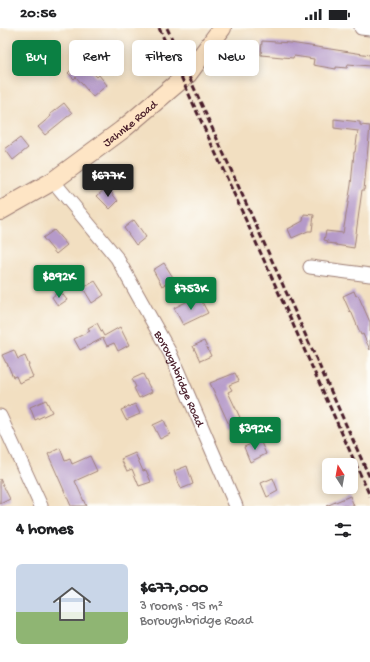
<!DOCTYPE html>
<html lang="en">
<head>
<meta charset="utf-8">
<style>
  :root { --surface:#fff; --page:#f2f2f2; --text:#202124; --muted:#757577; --accent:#0b8043 }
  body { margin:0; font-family:"Gochi Hand",sans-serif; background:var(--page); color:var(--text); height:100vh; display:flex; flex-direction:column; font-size:15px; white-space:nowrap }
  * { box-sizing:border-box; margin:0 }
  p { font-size:13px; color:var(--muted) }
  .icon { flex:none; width:22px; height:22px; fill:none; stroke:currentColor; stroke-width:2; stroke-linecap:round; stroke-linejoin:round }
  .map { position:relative; height:478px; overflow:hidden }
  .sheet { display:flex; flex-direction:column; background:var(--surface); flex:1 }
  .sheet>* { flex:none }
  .banner { position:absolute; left:12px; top:12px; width:346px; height:36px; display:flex; gap:8px }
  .needle { width:26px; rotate:349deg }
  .tools { position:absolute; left:322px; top:430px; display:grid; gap:8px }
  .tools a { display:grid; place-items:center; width:36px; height:36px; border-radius:6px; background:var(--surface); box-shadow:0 2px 10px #0003; font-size:20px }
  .price { position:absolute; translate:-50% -34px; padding:0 9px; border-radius:4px; background:var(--accent); color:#fff; font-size:13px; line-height:26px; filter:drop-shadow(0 1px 2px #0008) }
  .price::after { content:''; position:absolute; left:50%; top:24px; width:12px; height:9px; margin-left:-6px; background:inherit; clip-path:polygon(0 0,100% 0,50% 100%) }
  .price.selected { background:#222; color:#fff }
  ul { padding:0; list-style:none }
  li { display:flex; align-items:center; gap:12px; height:100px; padding:0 16px }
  li span { display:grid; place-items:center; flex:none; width:112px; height:80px; border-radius:6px; color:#555 }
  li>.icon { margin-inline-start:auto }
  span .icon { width:48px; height:48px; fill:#fffc; stroke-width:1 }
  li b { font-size:17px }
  h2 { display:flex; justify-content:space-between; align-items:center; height:48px; padding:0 16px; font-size:17px }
  .chip { padding:0 14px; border-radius:6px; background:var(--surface); box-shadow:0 2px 10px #0003; font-size:14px; line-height:36px }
  .chip.selected { background:var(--accent); color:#fff }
  .status { display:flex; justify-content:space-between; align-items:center; height:28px; padding:0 20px; background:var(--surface); direction:ltr }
  .status svg { height:11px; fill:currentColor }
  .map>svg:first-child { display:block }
  .building { fill:#b59ac9 }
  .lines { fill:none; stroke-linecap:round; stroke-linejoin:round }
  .minor-casing { stroke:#9e7f76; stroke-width:15 }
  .secondary-casing { stroke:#9e7f76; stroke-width:20 }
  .minor { stroke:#fff; stroke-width:13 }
  .secondary { stroke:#fee5c5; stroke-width:18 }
  .rail { stroke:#4a1f2b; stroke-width:3; stroke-dasharray:6 3; stroke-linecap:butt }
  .labels { text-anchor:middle; stroke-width:3.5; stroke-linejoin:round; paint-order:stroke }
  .street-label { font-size:12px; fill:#4a1f2b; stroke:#fdfcf7 }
</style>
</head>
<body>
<div class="status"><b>20:56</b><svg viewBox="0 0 49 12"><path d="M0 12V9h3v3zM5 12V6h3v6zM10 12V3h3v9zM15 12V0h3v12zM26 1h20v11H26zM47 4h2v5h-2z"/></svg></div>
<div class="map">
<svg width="370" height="478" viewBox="0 0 370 478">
  <rect width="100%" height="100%" fill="#fdfcf7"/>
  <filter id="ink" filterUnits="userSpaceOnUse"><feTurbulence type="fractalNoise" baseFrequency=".025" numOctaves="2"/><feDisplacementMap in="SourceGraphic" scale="8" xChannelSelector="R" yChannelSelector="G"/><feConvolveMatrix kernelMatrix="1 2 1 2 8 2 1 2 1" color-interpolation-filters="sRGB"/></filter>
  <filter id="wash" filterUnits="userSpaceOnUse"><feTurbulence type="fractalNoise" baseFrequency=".012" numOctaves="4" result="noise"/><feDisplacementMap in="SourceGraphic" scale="16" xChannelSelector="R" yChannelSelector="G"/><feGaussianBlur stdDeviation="0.9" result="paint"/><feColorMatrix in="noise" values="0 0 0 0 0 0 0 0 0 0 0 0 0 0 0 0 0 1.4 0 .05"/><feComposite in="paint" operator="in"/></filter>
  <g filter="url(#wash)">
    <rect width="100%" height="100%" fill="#f2dfc1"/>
    <g id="blocks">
      <g class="building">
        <path d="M262 13 290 15 370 27V38L348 36 347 40 336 39V41L313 37 314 31 294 28 293 30 261 27Z"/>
        <path d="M81 32 97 49 99 47 107 57 93 69 76 49 74 51 68 45Z"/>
        <path d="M64 75 72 85 45 107 38 99 51 88 50 86Z"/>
        <path d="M334 91 360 94V97L370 98 364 162H362L354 220 336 217V216L327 215 328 213 324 212 326 203 343 205 351 157 354 124H355L358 103 334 100Z"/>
        <path d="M20 110 28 120 13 132 5 121Z"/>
        <path d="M107 159 118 173 110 181 97 168Z"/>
        <path d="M304 186 314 187 312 203H308L292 210 288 201 303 193Z"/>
        <path d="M134 192 146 209 136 217 124 200Z"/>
        <path d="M54 202 67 217 56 226 43 210Z"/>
        <path d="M164 235 174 251 162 258 153 242Z"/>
        <path d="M95 253 104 267 92 275 83 260Z"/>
        <path d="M60 263 67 272 58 278 52 269Z"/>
        <path d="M354 263 356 268 358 267 370 294V322L363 306 361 307 351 283 350 284 343 268Z"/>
        <path d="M194 270 196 274 201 272 208 285 183 297 174 280Z"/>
        <path d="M97 295 104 308 120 299 129 317 118 323 114 315 107 318 103 310 80 322 74 311 90 303 88 300Z"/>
        <path d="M204 313 211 328 200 333 193 318Z"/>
        <path d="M14 322 18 331 25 328 29 337H28L33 349 19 355 16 348 13 349 7 335H6L2 327Z"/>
        <path d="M235 345 239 353 229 357 232 362 228 364 243 396 231 401 210 355Z"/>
        <path d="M143 346 152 364 139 370 134 360 136 359 132 351Z"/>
        <path d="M46 372 52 384 35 392 30 379Z"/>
        <path d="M135 376 140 386 126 392 121 382Z"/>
        <path d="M164 392 170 406 160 411 153 397Z"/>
        <path d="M260 412 266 426 250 434 244 419Z"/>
        <path d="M60 420 65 433 70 431 72 436 90 428 97 443 75 453 86 478H71L48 426Z"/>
        <path d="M135 425 143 443 146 442 151 454 139 458 132 441 127 443 121 431Z"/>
        <path d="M187 438 193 456 181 461 174 443Z"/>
        <path d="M273 450 278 463 267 469 261 455Z"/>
        <path d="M0 451 10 471 0 476Z"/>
        <path d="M350 468 354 478H326Z"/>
      </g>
    </g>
  </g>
  <g filter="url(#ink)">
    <use href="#blocks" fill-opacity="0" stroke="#9e7f76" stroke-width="1"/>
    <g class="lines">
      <defs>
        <g id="minor">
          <path d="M361 0 370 1"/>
          <path id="s1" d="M53 153 117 230 170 325 236 478"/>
          <path d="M310 239 370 247"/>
          <path d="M0 388 41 478"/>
        </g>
        <g id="secondary">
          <path id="s2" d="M0 183 53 153 122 102 188 46 222 0"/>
        </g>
      </defs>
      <use href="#minor" class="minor-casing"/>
      <use href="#secondary" class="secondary-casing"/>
      <use href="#minor" class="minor"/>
      <use href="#secondary" class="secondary"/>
      <g class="rail">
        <path d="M159 0 291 292 370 468"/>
        <path d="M167 0 370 450"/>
      </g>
    </g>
  </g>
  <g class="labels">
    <g class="street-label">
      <text dy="4" stroke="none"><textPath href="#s2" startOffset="157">Jahnke Road</textPath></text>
      <text dy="4" stroke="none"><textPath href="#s1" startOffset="236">Boroughbridge Road</textPath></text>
    </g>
  </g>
</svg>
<div class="tools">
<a><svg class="needle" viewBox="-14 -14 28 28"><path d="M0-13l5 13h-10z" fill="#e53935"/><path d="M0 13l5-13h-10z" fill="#757577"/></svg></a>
</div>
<b class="price selected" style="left:108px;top:170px">$677K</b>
<b class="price" style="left:59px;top:271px">$892K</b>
<b class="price" style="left:191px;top:283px">$753K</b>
<b class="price" style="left:255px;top:423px">$392K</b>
<div class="banner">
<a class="chip selected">Buy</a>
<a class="chip">Rent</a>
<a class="chip">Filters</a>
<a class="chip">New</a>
</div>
</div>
<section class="sheet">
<h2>4 homes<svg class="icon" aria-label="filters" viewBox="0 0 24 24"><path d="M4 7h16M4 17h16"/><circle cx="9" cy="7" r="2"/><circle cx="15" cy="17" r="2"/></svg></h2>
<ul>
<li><span style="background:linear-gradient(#c9d6e8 60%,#8fb573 0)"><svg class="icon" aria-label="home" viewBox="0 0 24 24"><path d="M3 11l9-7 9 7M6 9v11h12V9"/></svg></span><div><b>$677,000</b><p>3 rooms · 95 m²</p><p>Boroughbridge Road</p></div></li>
</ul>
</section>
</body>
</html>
